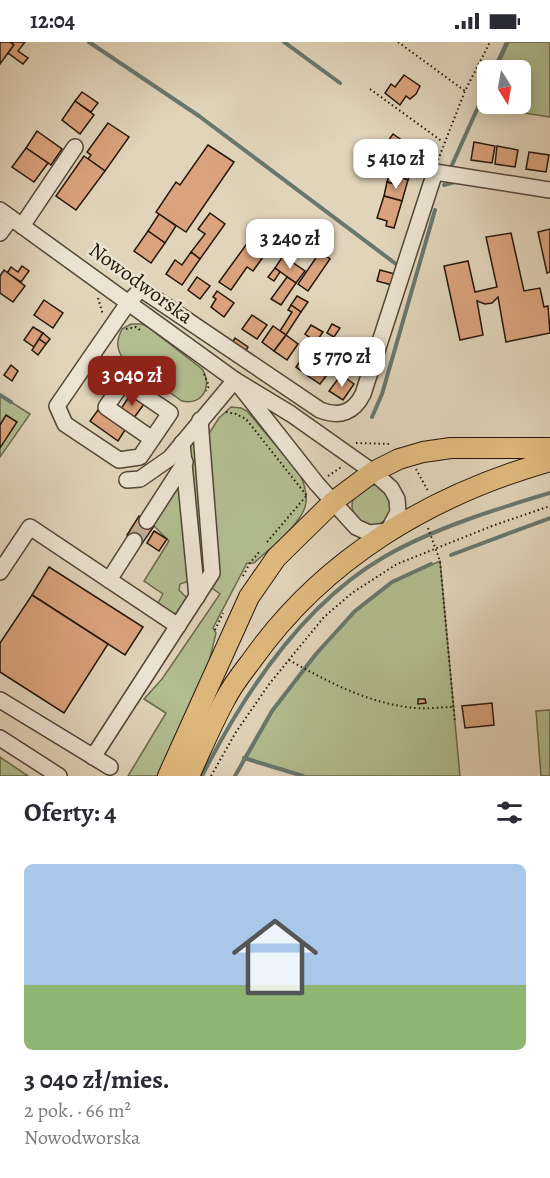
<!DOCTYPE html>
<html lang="pl">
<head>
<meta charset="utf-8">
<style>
  :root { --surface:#fff; --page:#f2f2f3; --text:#2b2b33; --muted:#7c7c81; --accent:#8f2418 }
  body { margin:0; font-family:Alegreya,serif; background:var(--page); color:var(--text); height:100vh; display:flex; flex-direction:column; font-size:22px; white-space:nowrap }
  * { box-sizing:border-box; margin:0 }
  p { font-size:20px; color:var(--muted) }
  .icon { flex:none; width:33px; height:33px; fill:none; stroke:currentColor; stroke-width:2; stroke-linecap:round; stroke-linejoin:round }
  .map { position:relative; height:734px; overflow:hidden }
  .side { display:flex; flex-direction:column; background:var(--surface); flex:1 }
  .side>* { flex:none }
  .needle { width:39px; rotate:169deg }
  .fabs { position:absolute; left:477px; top:18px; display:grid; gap:12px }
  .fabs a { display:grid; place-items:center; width:54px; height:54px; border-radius:9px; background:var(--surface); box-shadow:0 3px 15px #0003; font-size:30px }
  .price { position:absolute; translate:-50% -51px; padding:0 14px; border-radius:12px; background:#fff; color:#222; font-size:20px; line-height:39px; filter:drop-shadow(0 2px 3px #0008) }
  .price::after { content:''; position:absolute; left:50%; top:36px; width:18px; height:14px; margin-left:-9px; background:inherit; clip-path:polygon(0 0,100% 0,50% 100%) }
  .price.on { background:var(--accent); color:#fff }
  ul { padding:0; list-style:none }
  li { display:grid; align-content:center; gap:12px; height:318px; padding:0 24px }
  li span { display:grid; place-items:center; height:186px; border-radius:9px; color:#555 }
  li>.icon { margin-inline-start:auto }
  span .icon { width:108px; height:108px; fill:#fffc; stroke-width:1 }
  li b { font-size:26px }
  h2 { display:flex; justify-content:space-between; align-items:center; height:72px; padding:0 24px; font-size:26px }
  .status { display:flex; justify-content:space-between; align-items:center; height:42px; padding:0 30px; background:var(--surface); direction:ltr }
  .status svg { height:16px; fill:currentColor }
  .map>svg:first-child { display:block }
  .green { fill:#b2bd90; stroke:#6a6a4d; stroke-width:1.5 }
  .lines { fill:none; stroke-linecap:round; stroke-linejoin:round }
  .stream { stroke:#67776e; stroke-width:4 }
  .building { fill:#dba37d; stroke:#23160a; stroke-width:1.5 }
  .minor-tunnel { stroke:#bbae97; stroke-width:15; stroke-dasharray:15 8; stroke-linecap:butt }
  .minor-casing { stroke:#524636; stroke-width:18 }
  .major-casing { stroke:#23160a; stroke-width:22 }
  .path { stroke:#23160a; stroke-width:2; stroke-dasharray:1.5 3; stroke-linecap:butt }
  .minor { stroke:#ece3d2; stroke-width:15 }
  .major { stroke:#e0ba7d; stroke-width:20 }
  .labels { text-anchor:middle; stroke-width:5; stroke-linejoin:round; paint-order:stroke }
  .street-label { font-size:21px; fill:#23160a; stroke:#ece3d2 }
</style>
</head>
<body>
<div class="status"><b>12:04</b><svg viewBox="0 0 49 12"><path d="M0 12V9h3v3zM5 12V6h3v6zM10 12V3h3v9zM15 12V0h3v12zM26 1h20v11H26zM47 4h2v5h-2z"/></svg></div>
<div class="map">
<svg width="550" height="734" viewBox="0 0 550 734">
  <rect width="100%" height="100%" fill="#e1d4ba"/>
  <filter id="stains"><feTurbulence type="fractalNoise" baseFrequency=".00333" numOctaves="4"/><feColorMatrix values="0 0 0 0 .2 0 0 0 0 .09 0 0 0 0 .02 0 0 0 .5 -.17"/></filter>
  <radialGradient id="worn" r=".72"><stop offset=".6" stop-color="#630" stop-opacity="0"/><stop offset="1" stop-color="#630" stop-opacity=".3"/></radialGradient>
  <g class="green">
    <path d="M509 0H550V75L480 64 487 47 488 62H520V28H496Z"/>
    <path d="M131 282H142L148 285 202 327C213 343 203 364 182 359L125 319C116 308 116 299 122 287Z"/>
    <path d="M0 353 30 372 0 415Z"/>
    <path d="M231 365 241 366 247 369 300 432C304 441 308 455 305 465 300 483 268 508 254 521H247L213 586 216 591 208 624 162 734H128L166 671 144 657 162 637 220 552 212 546 216 537 206 396 219 376Z"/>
    <path d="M195 395 207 529 201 535 188 405Z"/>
    <circle cx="372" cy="463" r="20"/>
    <path d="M179 447 182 449 189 539 180 542 179 548 188 557 177 572 172 571 158 561 163 552 144 539 169 499 152 482 175 448Z"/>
    <path d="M440 519 460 734H303L244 716 272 669 316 612 355 569 392 540Z"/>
    <path d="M550 668V734H541L536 669Z"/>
    <path d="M0 715 28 734H0Z"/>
  </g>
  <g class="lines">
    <g class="stream">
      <path d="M89 0 199 74 396 222"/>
      <path d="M284 0 340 41"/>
      <path d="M494 28 507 0"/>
      <path d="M452 123 488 43"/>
      <path d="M444 143 458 139"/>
      <path d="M0 353 11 360"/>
      <path d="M372 375 382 352 435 168"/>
      <path d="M451 513 550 476"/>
      <path d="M244 716 303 734"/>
      <path d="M202 734C243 653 303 562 384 515 432 487 496 467 550 451"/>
      <path d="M235 734 272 669 316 612 355 569 392 540 431 522"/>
    </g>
  </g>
  <g class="building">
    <path d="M0 0H10L14 3 0 22Z"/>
    <path d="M10 0H25L18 9 28 16 23 22 8 11 14 3Z"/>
    <path d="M404 33 420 44 416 52 410 57 406 54 400 63 385 51 391 42 395 45Z"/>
    <path d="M82 50 98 61 91 70 75 59Z"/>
    <path d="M75 59 94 73 80 92 62 78Z"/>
    <path d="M108 81 129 95 105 129 88 117 91 113 87 110Z"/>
    <path d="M37 89 62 107 51 123 26 106Z"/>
    <path d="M393 92 403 99 398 106 388 99Z"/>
    <path d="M474 100 495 104 492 121 471 118Z"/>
    <path d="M208 103 234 120 186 190 156 170 176 140 180 143Z"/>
    <path d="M497 104 518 108 515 125 495 122Z"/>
    <path d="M26 106 48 121 34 140 12 125Z"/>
    <path d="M529 110 549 113 546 130 526 127Z"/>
    <path d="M84 114 105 129 76 168 56 154Z"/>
    <path d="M393 120 417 127 415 134 410 133 408 138 400 135 398 143 387 140Z"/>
    <path d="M400 135 408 138 402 159 384 154 387 140 398 143Z"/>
    <path d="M384 154 402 159 394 186 386 184 387 179 377 176Z"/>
    <path d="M210 171 225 182 200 217 191 210 205 192 198 187Z"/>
    <path d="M159 172 176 184 165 201 148 189Z"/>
    <path d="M262 181 279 193 253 229 247 225 231 248 219 240Z"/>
    <path d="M550 187V230L547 231 538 190Z"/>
    <path d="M148 189 165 201 151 221 134 209Z"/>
    <path d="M511 191 524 249 540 246 544 265 548 264 550 291 506 300 498 255 492 261 485 262 477 259 483 293 460 298 444 224 468 219 475 250 497 245 486 195Z"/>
    <path d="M191 210 200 217 182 243 166 232 175 218 182 223Z"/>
    <path d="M320 210 330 217 308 249 298 242Z"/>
    <path d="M283 214 305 229 296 241 275 226Z"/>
    <path d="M22 224 29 229 21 240 7 231 11 225 18 230Z"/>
    <path d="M275 226 280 230 274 239 268 235Z"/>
    <path d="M4 228 25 244 13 260 0 251V234Z"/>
    <path d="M380 228 395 232 392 243 377 239Z"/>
    <path d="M197 235 210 244 200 257 188 248Z"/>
    <path d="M287 235 296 241 281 263 271 257Z"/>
    <path d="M217 249 234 261 224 275 211 265 216 257 213 255Z"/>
    <path d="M297 254 308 260 301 270 291 263Z"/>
    <path d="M44 258 63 271 53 286 34 273Z"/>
    <path d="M291 263 301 270 286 293 280 289 292 270 288 268Z"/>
    <path d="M252 273 267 283 257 297 242 287Z"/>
    <path d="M332 282 340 286 334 295 327 291Z"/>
    <path d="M311 283 323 290 316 300 305 292Z"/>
    <path d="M273 284 286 293 274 309 262 300Z"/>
    <path d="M33 285 43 291 34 305 24 298Z"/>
    <path d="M43 291 50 297 46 302 39 297Z"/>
    <path d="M286 293 298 302 287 318 274 309Z"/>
    <path d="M235 296 248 305 245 310 232 301Z"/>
    <path d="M39 297 46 302 38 313 32 308Z"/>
    <path d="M348 297 354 300 349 309 343 306Z"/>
    <path d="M353 302 365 309 361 316 349 309Z"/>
    <path d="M307 309 319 318 308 334 296 325Z"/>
    <path d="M349 309 357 314 352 323 344 318Z"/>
    <path d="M319 318 332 326 320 342 308 334Z"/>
    <path d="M11 323 18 329 12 339 4 333Z"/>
    <path d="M341 333 354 342 343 358 329 349Z"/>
    <path d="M136 344 150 354 133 377 131 375 123 386 113 379Z"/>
    <path d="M98 368 125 388 118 399 90 379Z"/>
    <path d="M6 373 17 380 0 406V383Z"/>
    <path d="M139 474 154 484 141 503 127 493Z"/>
    <path d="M154 489 167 497 159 509 147 501Z"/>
    <path d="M49 525 143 585 125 613 32 553Z"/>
    <path d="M32 553 108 602 64 671 0 630V601Z"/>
    <path d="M418 657H425L426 661 418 662Z"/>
    <path d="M492 661 494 683 465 686 462 664Z"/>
  </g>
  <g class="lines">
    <path class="minor-tunnel" d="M134 499 147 479"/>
    <defs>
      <g id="minor">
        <path d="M0 168 235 338 291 372 373 430 391 446 397 457 398 470 388 489 369 491 356 485 317 442 235 338"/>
        <path d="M22 184 75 105"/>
        <path d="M0 191 11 176"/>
        <path d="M90 316 57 364 65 382 119 418 140 415 170 371 90 316 128 261 141 247 320 368C340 376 354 370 363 352L435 130 550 148"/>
        <path d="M124 339 106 365 152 397"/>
        <path d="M182 401 197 555"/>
        <path d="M127 438 140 437 170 416 235 338"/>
        <path d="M147 479 185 420"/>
        <path d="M0 530 30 485 178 584"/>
        <path d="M109 538 134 499"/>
        <path d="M0 658 110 725"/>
        <path d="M0 696 59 734"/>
        <path d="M93 715 212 531 200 378"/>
      </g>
      <g id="major">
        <path d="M168 734 249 555 276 516 334 459 373 430 399 417 423 410 451 406H550"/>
        <path d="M189 734C201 708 212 681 226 656 233 642 243 630 252 618 324 516 431 453 550 419"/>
      </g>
    </defs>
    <use href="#minor" class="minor-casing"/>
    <use href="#major" class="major-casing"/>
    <g class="path">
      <path d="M398 0 465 49"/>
      <path d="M370 47 443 100"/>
      <path d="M438 118 465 49 490 0"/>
      <path d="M98 256 103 273"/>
      <path d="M126 287 136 285 140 288"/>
      <path d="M204 332 209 344 206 349"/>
      <path d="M226 370 236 372 246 377 307 454"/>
      <path d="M356 401 392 402"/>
      <path d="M416 427 428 449"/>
      <path d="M328 434 343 424"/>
      <path d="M428 486 440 519 455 681"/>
      <path d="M267 500 308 452"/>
      <path d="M243 534 250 521 260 509"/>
      <path d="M215 588 223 571"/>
      <path d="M289 618C328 640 370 662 415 666 428 667 441 665 453 665"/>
      <path d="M211 734 236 690 270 641 324 575 352 551 397 522 492 484 550 464"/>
    </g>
    <use href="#minor" class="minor"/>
    <use href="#major" class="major"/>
  </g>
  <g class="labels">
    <g class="street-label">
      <text transform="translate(141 241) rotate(36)" y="7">Nowodworska</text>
    </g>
  </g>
  <rect width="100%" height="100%" filter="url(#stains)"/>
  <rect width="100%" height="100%" fill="url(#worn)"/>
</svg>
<div class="fabs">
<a><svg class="needle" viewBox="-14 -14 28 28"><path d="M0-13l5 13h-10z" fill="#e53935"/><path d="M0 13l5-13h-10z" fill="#7c7c81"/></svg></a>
</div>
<b class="price" style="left:396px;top:148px">5 410 zł</b>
<b class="price" style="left:290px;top:228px">3 240 zł</b>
<b class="price" style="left:342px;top:346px">5 770 zł</b>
<b class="price on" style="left:132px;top:365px">3 040 zł</b>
</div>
<section class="side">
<h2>Oferty: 4<svg class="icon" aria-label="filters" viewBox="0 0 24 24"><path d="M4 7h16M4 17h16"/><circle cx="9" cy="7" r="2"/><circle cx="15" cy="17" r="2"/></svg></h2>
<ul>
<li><span style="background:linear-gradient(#a9c7e8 65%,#8fb573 0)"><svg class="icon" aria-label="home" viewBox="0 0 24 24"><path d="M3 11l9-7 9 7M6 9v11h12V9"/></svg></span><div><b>3 040 zł/mies.</b><p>2 pok. · 66 m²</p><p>Nowodworska</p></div></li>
</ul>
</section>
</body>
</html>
